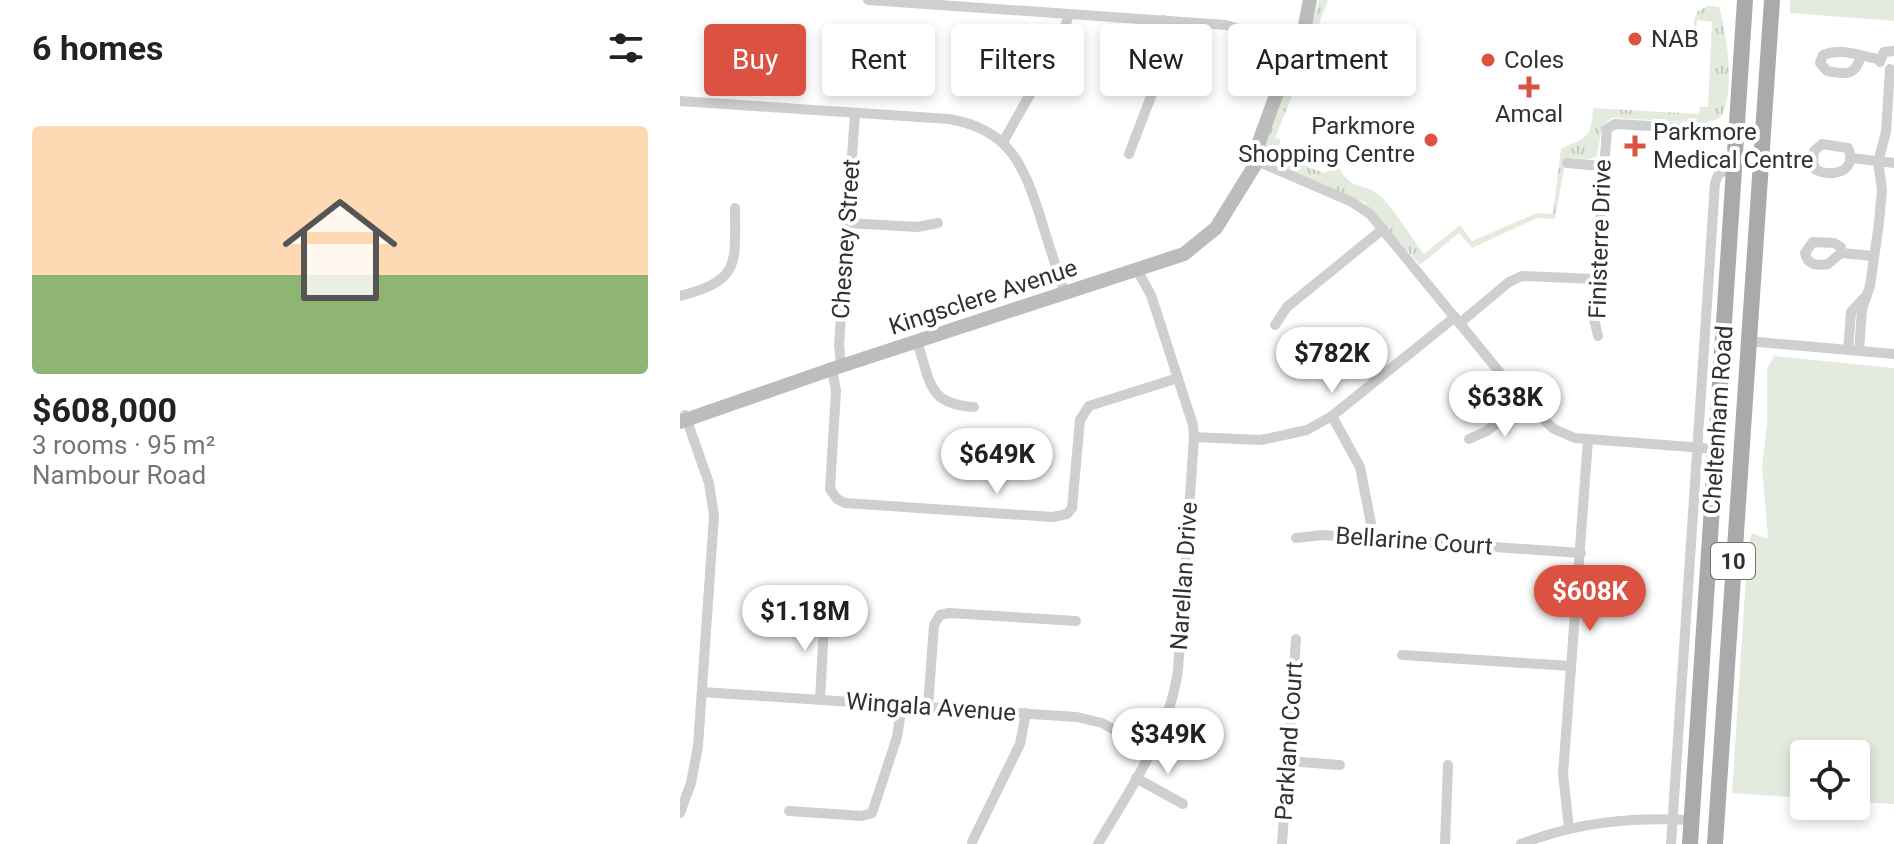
<!DOCTYPE html>
<html lang="en">
<head>
<meta charset="utf-8">
<style>
  :root { --surface:#fff; --page:#f2f2f2; --text:#222; --muted:#767676; --line:#e0e0e0; --accent:#db5243 }
  body { margin:0; font-family:Roboto,sans-serif; background:var(--page); color:var(--text); height:100vh; display:flex; flex-direction:column; font-size:30px; white-space:nowrap }
  * { box-sizing:border-box; margin:0 }
  p { font-size:26px; color:var(--muted) }
  .icon { flex:none; width:44px; height:44px; fill:none; stroke:currentColor; stroke-width:2; stroke-linecap:round; stroke-linejoin:round }
  .map { position:relative; flex:1; overflow:hidden }
  .sheet { display:flex; flex-direction:column; background:var(--surface); width:680px }
  .sheet>* { flex:none }
  .top-card { position:absolute; left:24px; top:24px; width:760px; height:72px; display:flex; gap:16px }
  .buttons { position:absolute; left:1110px; top:740px; display:grid; gap:16px }
  .buttons a { display:grid; place-items:center; width:80px; height:80px; border-radius:8px; background:var(--surface); box-shadow:0 4px 12px #0003; font-size:40px }
  .price { position:absolute; translate:-50% -68px; padding:0 18px; border-radius:28px; background:#fff; color:#222; font-size:26px; line-height:52px; filter:drop-shadow(0 2px 4px #0008) }
  .price::after { content:''; position:absolute; left:50%; top:48px; width:24px; height:18px; margin-left:-12px; background:inherit; clip-path:polygon(0 0,100% 0,50% 100%) }
  .price.selected { background:var(--accent); color:#fff }
  ul { padding:0; list-style:none }
  li { display:grid; align-content:center; gap:16px; height:424px; padding:0 32px }
  li+li { border-top:2px solid var(--line) }
  li span { display:grid; place-items:center; height:248px; border-radius:8px; color:#555 }
  li>.icon { margin-inline-start:auto }
  span .icon { width:144px; height:144px; fill:#fffc; stroke-width:1 }
  li b { font-size:34px }
  h2 { display:flex; justify-content:space-between; align-items:center; height:96px; padding:0 32px; font-size:34px }
  .chip { padding:0 28px; border-radius:8px; background:var(--surface); box-shadow:0 4px 12px #0003; font-size:28px; line-height:72px }
  .chip.selected { background:var(--accent); color:#fff }
  main { display:flex; flex:1; min-height:0 }
  .map>svg:first-child { display:block }
  .grass { fill:url(#grass-tufts) }
  .park { fill:#e3ebdf }
  .lines { fill:none; stroke-linecap:round; stroke-linejoin:round }
  .minor { stroke:#cfcfcf; stroke-width:10 }
  .secondary { stroke:#bcbcbc; stroke-width:14 }
  .primary { stroke:#aaa; stroke-width:16 }
  .poi-dot { fill:#db5243; stroke:#fff; stroke-width:3 }
  .labels { text-anchor:middle; stroke-width:8; stroke-linejoin:round; paint-order:stroke }
  .shield { fill:#fff; stroke:#707070; stroke-width:2 }
  .shield-label { font-size:22px; font-weight:bold; fill:#323232 }
  .poi-label { font-size:24px; fill:#323232; stroke:#fff; text-anchor:start }
  .street-label { font-size:24px; fill:#323232; stroke:#fff }
</style>
</head>
<body>
<main>
<section class="sheet">
<h2>6 homes<svg class="icon" aria-label="filters" viewBox="0 0 24 24"><path d="M4 7h16M4 17h16"/><circle cx="9" cy="7" r="2"/><circle cx="15" cy="17" r="2"/></svg></h2>
<ul>
<li><span style="background:linear-gradient(#ffd9b3 60%,#8fb573 0)"><svg class="icon" aria-label="home" viewBox="0 0 24 24"><path d="M3 11l9-7 9 7M6 9v11h12V9"/></svg></span><div><b>$608,000</b><p>3 rooms · 95 m²</p><p>Nambour Road</p></div></li>
</ul>
</section>
<div class="map">
<svg width="1214" height="844" viewBox="0 0 1214 844">
  <defs>
    <pattern id="grass-tufts" width="24" height="20" patternUnits="userSpaceOnUse" patternTransform="scale(2)"><rect width="24" height="20" fill="#e3ebdf"/><path d="M3 7l-1-3M5 7V3M7 7l1-3M15 17l-1-3M17 17v-4M19 17l1-3" fill="none" stroke="#c3cac0"/></pattern>
  </defs>
  <rect width="100%" height="100%" fill="#fff"/>
  <g class="grass">
    <path d="M639 0H648L635 34 641 36 639 43 658 50 655 54 634 45 628 35Z"/>
    <path d="M1028 6 1039 7C1047 32 1056 96 1040 118L1025 123 933 118C917 125 922 142 916 157L911 159 886 158 875 219 857 218 792 248 779 233 740 265 684 202 584 162C576 140 607 87 618 65L625 64 595 138 601 140 596 154 644 173 658 166C673 193 681 181 698 194 710 203 733 240 744 254L780 225 792 241 857 213 873 214 881 149C908 135 911 140 913 108L1019 114 1020 107H1028L1032 22 1017 20 1016 29 1013 22 1018 11Z"/>
  </g>
  <g class="park">
    <path d="M1110 0H1214V21L1110 13Z"/>
    <path d="M1094 356 1214 368V804L1176 802V754H1124V798L1052 793 1068 545 1072 533 1088 539 1082 467 1087 424V369Z"/>
  </g>
  <g class="lines">
    <g class="minor">
      <path d="M188 0 546 25 586 37 605 38"/>
      <path d="M1180 58C1175 77 1163 74 1147 71L1140 63 1143 55C1161 47 1182 57 1200 59"/>
      <path d="M1200 62 1204 52 1214 51"/>
      <path d="M0 101 269 119C329 129 343 164 360 216 368 242 376 268 385 293"/>
      <path d="M323 142 381 40 389 14"/>
      <path d="M1142 144 1168 148C1178 171 1153 178 1136 170L1133 163 1134 151Z"/>
      <path d="M449 154 478 78 483 20"/>
      <path d="M1171 158 1214 163"/>
      <path d="M577 161 672 202 690 214 844 402 874 429 895 438 1036 449"/>
      <path d="M887 163 922 166"/>
      <path d="M167 223 237 227 258 223"/>
      <path d="M1133 242 1154 243 1161 247V253L1148 264C1137 266 1127 265 1125 253Z"/>
      <path d="M1161 253 1193 256"/>
      <path d="M0 296C61 280 55 264 55 208"/>
      <path d="M780 323 829 282 842 276 915 279"/>
      <path d="M595 325 607 307 703 229"/>
      <path d="M918 336 913 315 927 129 935 124 1057 131"/>
      <path d="M1067 341 1214 354"/>
      <path d="M237 342C251 381 246 404 294 407"/>
      <path d="M1168 349 1171 312 1185 297"/>
      <path d="M1179 351 1182 309 1190 286 1199 223 1202 189 1198 162 1206 132 1210 69"/>
      <path d="M161 366 159 345 175 113"/>
      <path d="M152 369 156 391 150 489 157 499 165 503 373 517 387 514 392 508 400 420 409 406 498 378"/>
      <path d="M652 416 680 467 694 539"/>
      <path d="M514 437 581 440 627 430 652 416 775 317"/>
      <path d="M789 439 807 431 844 402"/>
      <path d="M616 538 643 535 901 553"/>
      <path d="M722 655 890 666"/>
      <path d="M22 692 397 717 422 723 472 751"/>
      <path d="M140 700 145 608"/>
      <path d="M248 707 254 625 260 615 269 613 396 621"/>
      <path d="M608 761 660 765"/>
      <path d="M456 778 503 804"/>
      <path d="M109 811 182 816 192 813 217 737 222 705"/>
      <path d="M0 813 11 783 18 746 34 516 29 483 5 415"/>
      <path d="M889 828 883 774 908 440"/>
      <path d="M292 842 340 744 346 713"/>
      <path d="M418 844C450 789 489 735 498 670L514 437 513 425 471 295 457 270"/>
      <path d="M602 844 616 639"/>
      <path d="M765 844 768 765"/>
      <path d="M841 844C897 822 951 817 1011 820"/>
      <path d="M991 844 1035 183 1038 175 1055 163"/>
    </g>
    <g class="secondary">
      <circle cx="613" cy="47" r="11"/>
      <path d="M622 40 630 0"/>
      <path d="M596 81 604 54"/>
      <path d="M0 422 152 369 504 254 536 228 575 165 579 142 599 87 616 58"/>
    </g>
    <g class="primary">
      <path d="M1010 844 1065 0"/>
      <path d="M1035 844 1092 0"/>
    </g>
  </g>
  <g class="poi-dot">
    <circle cx="955" cy="39" r="8"/>
    <circle cx="808" cy="60" r="8"/>
    <path d="M845 75h8v8h8v8h-8v8h-8v-8h-8v-8h8z"/>
    <circle cx="751" cy="140" r="8"/>
    <path d="M951 134h8v8h8v8h-8v8h-8v-8h-8v-8h8z"/>
  </g>
  <g class="labels">
    <rect class="shield" x="1031" y="543" width="44" height="36" rx="6"/>
    <g class="shield-label">
      <text x="1053" y="569">10</text>
    </g>
    <g class="poi-label">
      <text x="971" y="47">NAB</text>
      <text x="824" y="68">Coles</text>
      <text x="849" y="122" text-anchor="middle">Amcal</text>
      <text x="735" y="134" text-anchor="end">Parkmore<tspan x="735" dy="28">Shopping Centre</tspan></text>
      <text x="973" y="140">Parkmore<tspan x="973" dy="28">Medical Centre</tspan></text>
    </g>
    <g class="street-label">
      <text transform="translate(166 239) rotate(-86)" y="8">Chesney Street</text>
      <text transform="translate(920 239) rotate(-88)" y="8">Finisterre Drive</text>
      <text transform="translate(303 297) rotate(-18)" y="8">Kingsclere Avenue</text>
      <text transform="translate(1038 420) rotate(-86)" y="8">Cheltenham Road</text>
      <text transform="translate(734 541) rotate(4)" y="8">Bellarine Court</text>
      <text transform="translate(504 576) rotate(-86)" y="8">Narellan Drive</text>
      <text transform="translate(251 707) rotate(4)" y="8">Wingala Avenue</text>
      <text transform="translate(609 741) rotate(-86)" y="8">Parkland Court</text>
    </g>
  </g>
</svg>
<div class="buttons">
<a><svg class="icon" aria-label="locate" viewBox="0 0 24 24"><circle cx="12" cy="12" r="6"/><path d="M12 2v4M12 18v4M2 12h4M18 12h4"/></svg></a>
</div>
<b class="price" style="left:652px;top:395px">$782K</b>
<b class="price" style="left:825px;top:439px">$638K</b>
<b class="price" style="left:317px;top:496px">$649K</b>
<b class="price selected" style="left:910px;top:633px">$608K</b>
<b class="price" style="left:125px;top:653px">$1.18M</b>
<b class="price" style="left:488px;top:776px">$349K</b>
<div class="top-card">
<a class="chip selected">Buy</a>
<a class="chip">Rent</a>
<a class="chip">Filters</a>
<a class="chip">New</a>
<a class="chip">Apartment</a>
</div>
</div>
</main>
</body>
</html>
